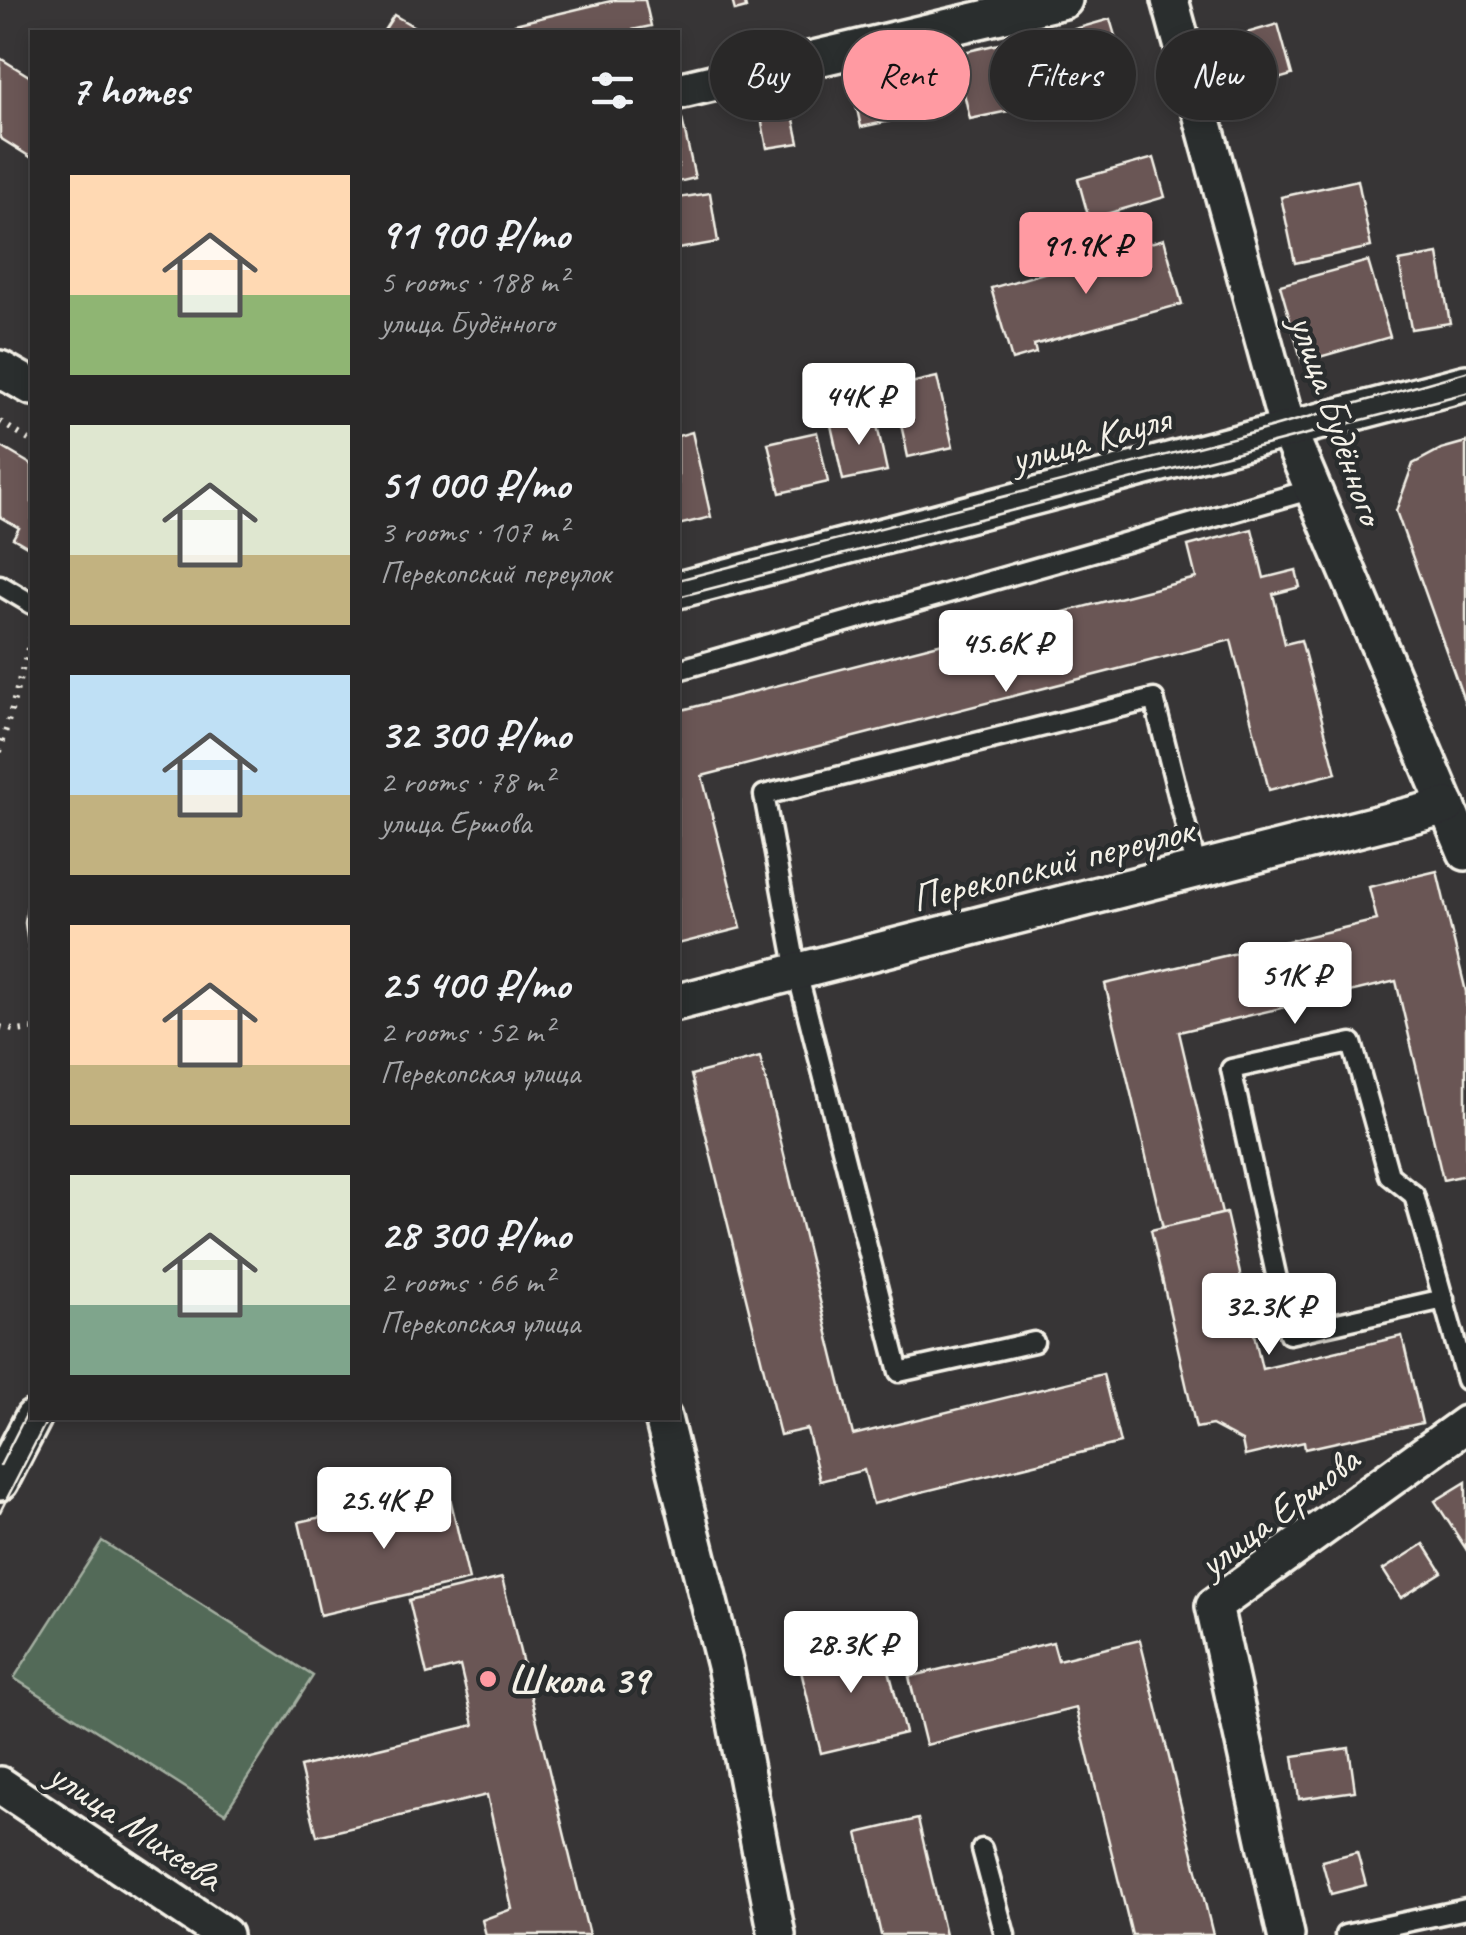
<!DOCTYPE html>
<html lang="en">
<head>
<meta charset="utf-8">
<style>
  :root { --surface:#292828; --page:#353434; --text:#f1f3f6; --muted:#a5a6a8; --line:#454445; --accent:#ff9aa2 }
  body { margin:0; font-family:Caveat,sans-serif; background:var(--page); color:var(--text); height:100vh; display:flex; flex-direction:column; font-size:38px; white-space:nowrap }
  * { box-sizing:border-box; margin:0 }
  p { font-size:32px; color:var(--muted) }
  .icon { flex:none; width:55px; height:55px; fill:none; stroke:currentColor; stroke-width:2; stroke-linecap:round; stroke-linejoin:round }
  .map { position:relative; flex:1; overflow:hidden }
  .details { position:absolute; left:30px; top:30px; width:650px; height:1390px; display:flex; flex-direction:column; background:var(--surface); border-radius:0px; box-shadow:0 5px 15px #0003,0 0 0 2px var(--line) }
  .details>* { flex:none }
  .hud { position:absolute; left:710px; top:30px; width:605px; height:90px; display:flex; gap:20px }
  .price { position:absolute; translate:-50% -85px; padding:0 22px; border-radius:10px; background:#fff; color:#222; font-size:32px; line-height:65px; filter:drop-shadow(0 2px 5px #0008) }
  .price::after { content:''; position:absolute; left:50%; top:60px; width:30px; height:22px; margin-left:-15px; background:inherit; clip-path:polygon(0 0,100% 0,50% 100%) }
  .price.selected { background:var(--accent); color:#111 }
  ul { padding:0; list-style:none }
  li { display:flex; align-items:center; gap:30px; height:250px; padding:0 40px }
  li span { display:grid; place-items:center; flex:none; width:280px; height:200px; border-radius:0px; color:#555 }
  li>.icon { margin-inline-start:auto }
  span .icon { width:120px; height:120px; fill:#fffc; stroke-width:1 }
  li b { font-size:42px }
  h2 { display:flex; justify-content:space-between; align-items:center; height:120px; padding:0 40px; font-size:42px }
  .pill { padding:0 35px; border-radius:45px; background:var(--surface); box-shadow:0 5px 15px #0003,0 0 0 2px var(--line); font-size:35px; line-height:90px }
  .pill.selected { background:var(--accent); color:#111 }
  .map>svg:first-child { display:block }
  .green { fill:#526b59; stroke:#a3aea0; stroke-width:2.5 }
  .building { fill:#6a5755; stroke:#f4f1e8; stroke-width:2.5 }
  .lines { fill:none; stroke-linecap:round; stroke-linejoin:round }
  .lane-casing { stroke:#f4f1e8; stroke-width:25 }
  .street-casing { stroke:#f4f1e8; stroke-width:42 }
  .path { stroke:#f4f1e8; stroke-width:6; stroke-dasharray:2.5 8; stroke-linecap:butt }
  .lane { stroke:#2a2d2e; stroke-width:18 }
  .street { stroke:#2a2d2e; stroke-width:35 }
  .tram { stroke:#f4f1e8; stroke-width:2.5 }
  .poi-dot { fill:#ff9aa2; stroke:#2a2d2e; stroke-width:4 }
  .labels { text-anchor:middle; stroke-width:9; stroke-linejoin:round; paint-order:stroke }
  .street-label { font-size:40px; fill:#f4f1e8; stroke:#2a2d2e }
  .poi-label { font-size:40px; font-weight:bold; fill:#f4f1e8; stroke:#2a2d2e; text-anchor:start }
</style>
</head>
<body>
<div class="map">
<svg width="1466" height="1935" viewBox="0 0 1466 1935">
  <rect width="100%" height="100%" fill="#373536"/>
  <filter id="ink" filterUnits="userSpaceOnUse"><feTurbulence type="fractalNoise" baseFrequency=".01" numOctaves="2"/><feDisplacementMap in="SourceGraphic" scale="20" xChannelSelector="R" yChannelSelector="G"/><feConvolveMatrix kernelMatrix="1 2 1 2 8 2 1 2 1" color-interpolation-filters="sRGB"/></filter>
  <g filter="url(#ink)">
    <path class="green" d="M102 1541 313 1676 225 1813 14 1678Z"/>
    <g class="building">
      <path d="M615 0H645L651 26 623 32H517L515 24Z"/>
      <path d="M732 0H744L746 8 735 11Z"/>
      <path d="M394 15 423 32H383Z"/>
      <path d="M1110 19 1126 73 1072 89 1057 34Z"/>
      <path d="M1278 24 1292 75 1225 94 1211 43Z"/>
      <path d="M1003 43 1018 109 970 119 955 54Z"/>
      <path d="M0 58 32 78V158L0 138Z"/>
      <path d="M899 72 909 117 861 127 851 82Z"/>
      <path d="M789 96 799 143 767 148 758 102Z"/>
      <path d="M682 119 695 178 678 182V120Z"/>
      <path d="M1154 158 1165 197 1089 219 1078 179Z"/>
      <path d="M1358 180 1371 247 1295 263 1281 197Z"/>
      <path d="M710 193 718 242 678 249V198Z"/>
      <path d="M1164 239 1182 304 1034 345 1036 353 1012 360 991 288Z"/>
      <path d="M1438 254 1450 323 1411 329 1399 261Z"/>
      <path d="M1368 261 1390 337 1302 362 1280 285Z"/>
      <path d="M937 377 953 447 908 457 893 387Z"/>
      <path d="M875 416 887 471 843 480 831 425Z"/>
      <path d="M692 432 711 517 678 525V436Z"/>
      <path d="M817 432 828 482 780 493 768 443Z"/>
      <path d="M1466 442V706L1396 511 1413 464 1441 449Z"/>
      <path d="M0 446 32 465V549L13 538 19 528 0 517Z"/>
      <path d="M1252 529 1264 578 1296 570 1300 587 1273 594 1285 644 1301 640 1336 773 1269 790 1231 640 702 776 741 928 678 944V711L1196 578 1188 546Z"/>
      <path d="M1437 871 1466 992V1175L1443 1180 1396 981 1179 1032 1222 1214 1163 1228 1105 984 1377 920 1369 887Z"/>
      <path d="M760 1057 853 1435 1103 1374 1120 1443 873 1504 864 1470 820 1481 807 1429 780 1435 691 1075Z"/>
      <path d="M1226 1213 1262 1369 1402 1336 1422 1423 1305 1449 1304 1442 1245 1456 1242 1441 1212 1425 1196 1428 1151 1230Z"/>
      <path d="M1466 1482V1549L1435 1501Z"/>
      <path d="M448 1489 469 1580 320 1615 299 1522Z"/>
      <path d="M1424 1544 1442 1572 1401 1598 1383 1570Z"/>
      <path d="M502 1578 589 1935H486L482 1920 512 1909 487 1795 317 1836 300 1767 474 1725 460 1666 427 1675 409 1600Z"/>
      <path d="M881 1639 905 1733 821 1753 798 1659Z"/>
      <path d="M1140 1640 1213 1935H1132L1076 1708 926 1745 909 1677 1053 1642 1058 1660Z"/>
      <path d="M1349 1748 1355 1791 1299 1799 1293 1756Z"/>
      <path d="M918 1819 945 1935H881L858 1833Z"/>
      <path d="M1357 1852 1366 1885 1331 1894 1322 1861Z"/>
    </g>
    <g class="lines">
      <defs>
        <g id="lane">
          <path d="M0 585 32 604"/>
          <path d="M678 670 1313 489"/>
          <path d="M1444 1299 1289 1334 1231 1069 1352 1043 1389 1175 1414 1195 1466 1380"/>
          <path d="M1034 1342 899 1372 797 972 764 795 1154 699 1197 870"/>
          <path d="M982 1849 1005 1935"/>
          <path d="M1345 1935 1466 1909"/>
        </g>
        <g id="street">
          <path d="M1170 0 1288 430 1466 852"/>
          <path d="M678 91 1064 0"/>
          <path d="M0 369 32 387"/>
          <path d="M678 590 1466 383"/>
          <path d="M678 1002 1447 806"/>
          <path d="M663 1418 725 1666 777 1935"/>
          <path d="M0 1482 33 1418"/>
          <path d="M0 1785 224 1935"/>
          <path d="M1286 1935 1214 1606 1466 1424"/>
        </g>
      </defs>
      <use href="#lane" class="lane-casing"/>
      <use href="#street" class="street-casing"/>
      <g class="path">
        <path d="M0 422 32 442"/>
        <path d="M0 752 32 633"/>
        <path d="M0 1027 17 1031 32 1029"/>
      </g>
      <use href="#lane" class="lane"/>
      <use href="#street" class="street"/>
      <g class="tram">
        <path d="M678 580 1256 432 1466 372"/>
        <path d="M678 597 1466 393"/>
        <path d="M32 868 25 923 32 972"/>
        <path d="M0 1466 32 1403"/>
        <path d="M0 1512 48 1418"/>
      </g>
    </g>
  </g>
  <circle class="poi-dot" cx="488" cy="1679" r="10"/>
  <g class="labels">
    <g class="street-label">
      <text transform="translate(1338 419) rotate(71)" y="14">улица Будённого</text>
      <text transform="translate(1090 438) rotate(-15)" y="14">улица Кауля</text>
      <text transform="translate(1052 863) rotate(-14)" y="14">Перекопский переулок</text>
      <text transform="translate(1278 1511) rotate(-37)" y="14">улица Ершова</text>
      <text transform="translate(136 1825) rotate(34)" y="14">улица Михеева</text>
    </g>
    <g class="poi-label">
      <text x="508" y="1693">Школа 39</text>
    </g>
  </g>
</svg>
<b class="price selected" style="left:1086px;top:297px">91.9K ₽</b>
<b class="price" style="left:859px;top:448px">44K ₽</b>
<b class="price" style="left:1006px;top:695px">45.6K ₽</b>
<b class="price" style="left:1295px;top:1027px">51K ₽</b>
<b class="price" style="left:1269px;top:1358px">32.3K ₽</b>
<b class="price" style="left:384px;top:1552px">25.4K ₽</b>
<b class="price" style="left:851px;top:1696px">28.3K ₽</b>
<div class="hud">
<a class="pill">Buy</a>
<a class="pill selected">Rent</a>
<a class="pill">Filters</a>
<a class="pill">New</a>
</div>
<section class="details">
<h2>7 homes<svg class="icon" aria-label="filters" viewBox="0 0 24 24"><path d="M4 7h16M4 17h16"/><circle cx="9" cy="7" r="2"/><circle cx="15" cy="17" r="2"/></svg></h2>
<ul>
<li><span style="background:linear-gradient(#ffd9b3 60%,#8fb573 0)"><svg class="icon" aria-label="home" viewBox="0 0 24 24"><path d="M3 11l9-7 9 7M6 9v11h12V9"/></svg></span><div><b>91 900 ₽/mo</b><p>5 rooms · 188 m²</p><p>улица Будённого</p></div></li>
<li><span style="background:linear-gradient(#dfe7d0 65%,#c2b280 0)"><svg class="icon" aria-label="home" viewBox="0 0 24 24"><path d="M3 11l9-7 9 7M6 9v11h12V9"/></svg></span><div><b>51 000 ₽/mo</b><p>3 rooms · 107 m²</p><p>Перекопский переулок</p></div></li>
<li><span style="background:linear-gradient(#bfe0f5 60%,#c2b280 0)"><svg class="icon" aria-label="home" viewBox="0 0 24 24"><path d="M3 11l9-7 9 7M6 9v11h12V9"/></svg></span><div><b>32 300 ₽/mo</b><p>2 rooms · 78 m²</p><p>улица Ершова</p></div></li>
<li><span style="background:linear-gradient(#ffd9b3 70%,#c2b280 0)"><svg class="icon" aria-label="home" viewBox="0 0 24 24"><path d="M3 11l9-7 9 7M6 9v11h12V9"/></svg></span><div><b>25 400 ₽/mo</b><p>2 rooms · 52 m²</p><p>Перекопская улица</p></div></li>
<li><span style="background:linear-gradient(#dfe7d0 65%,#7fa58c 0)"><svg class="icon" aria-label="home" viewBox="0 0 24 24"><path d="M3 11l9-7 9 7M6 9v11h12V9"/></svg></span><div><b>28 300 ₽/mo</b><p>2 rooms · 66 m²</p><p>Перекопская улица</p></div></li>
</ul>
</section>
</div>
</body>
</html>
